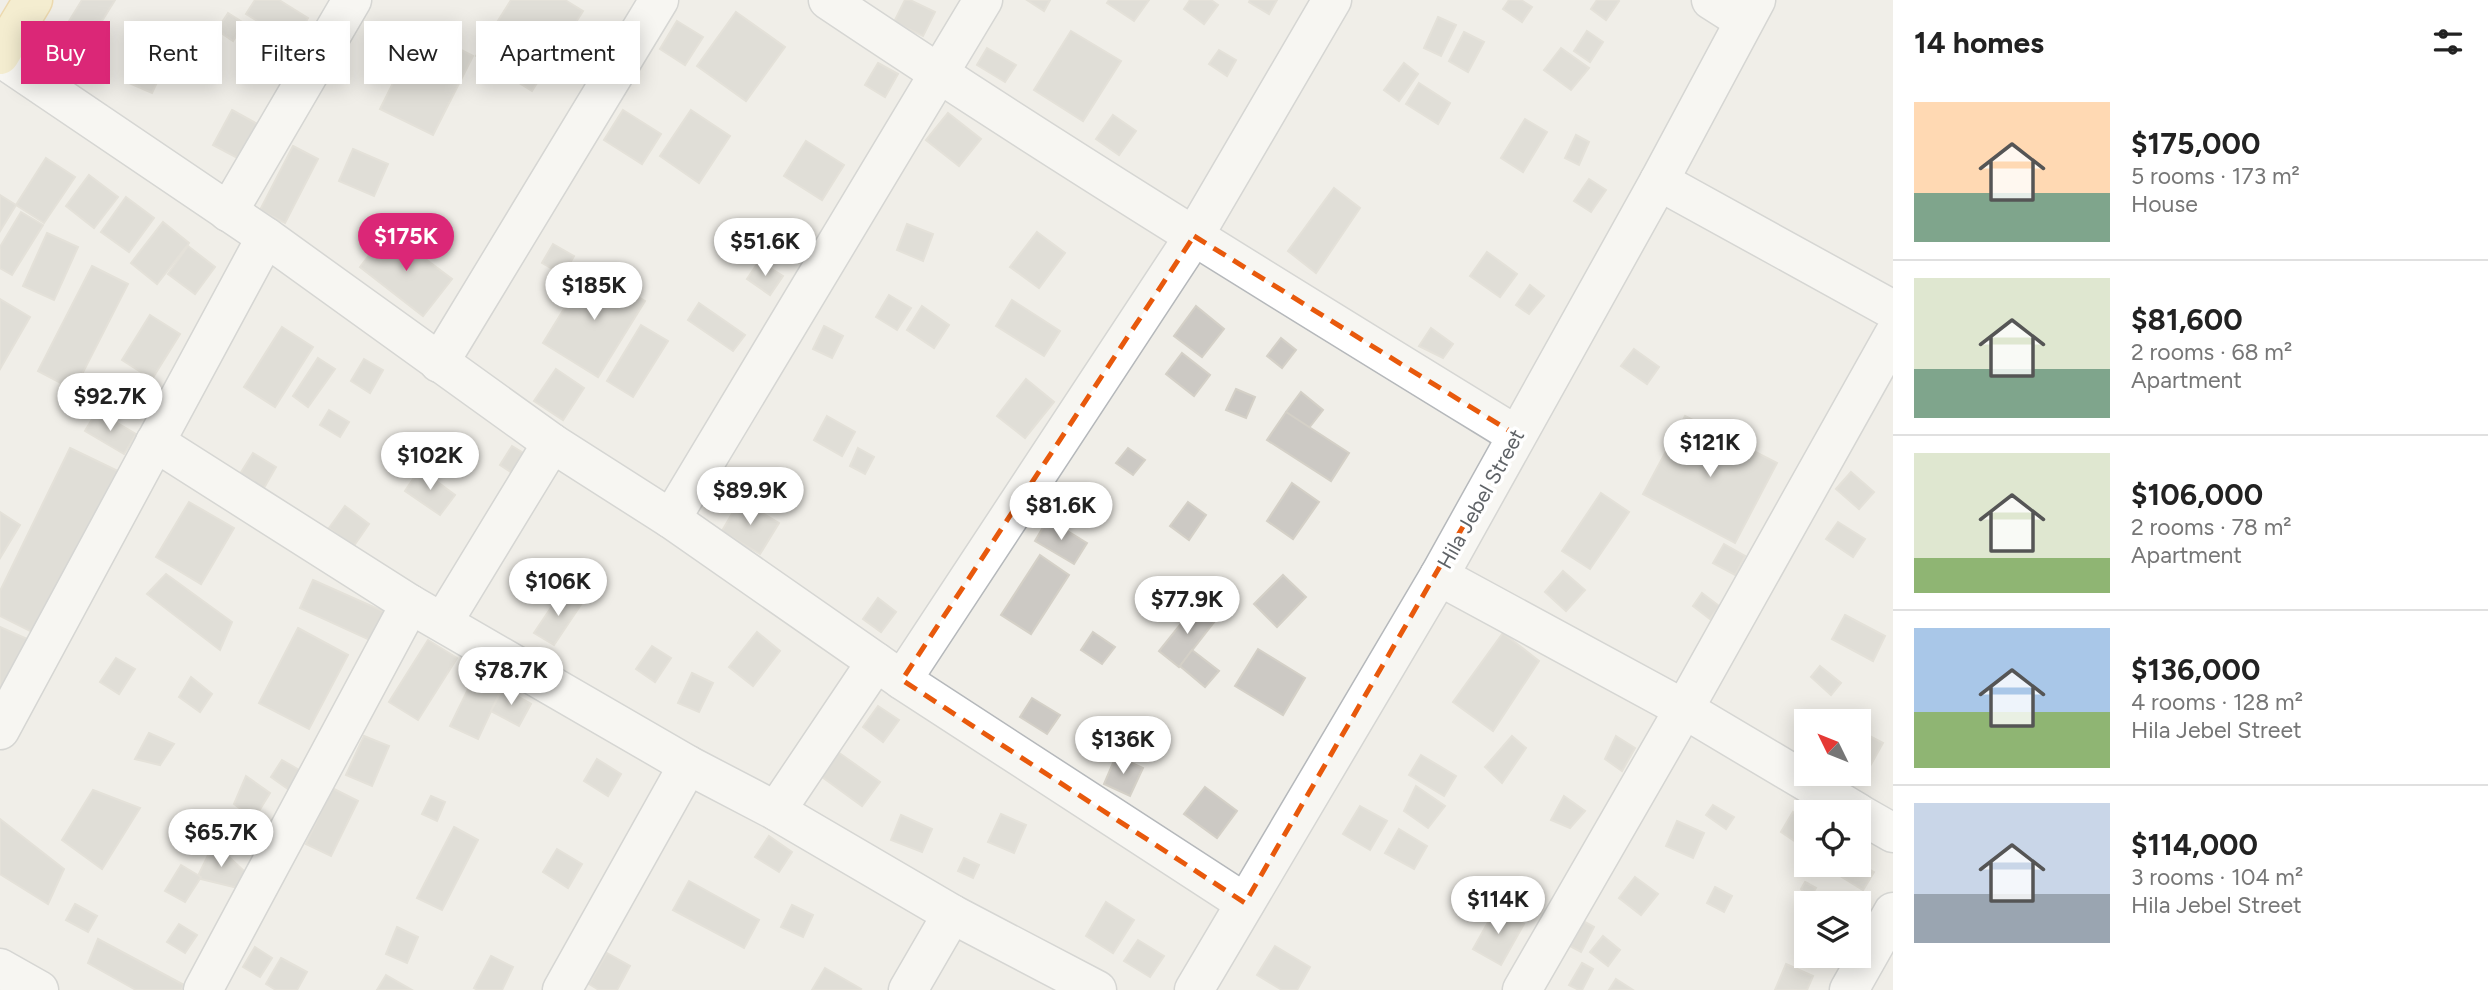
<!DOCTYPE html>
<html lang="en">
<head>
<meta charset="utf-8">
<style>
  :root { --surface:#fff; --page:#f6f6f6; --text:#222; --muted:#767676; --line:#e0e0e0; --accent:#db2777 }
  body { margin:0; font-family:Figtree,sans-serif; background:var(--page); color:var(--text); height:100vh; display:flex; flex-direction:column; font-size:26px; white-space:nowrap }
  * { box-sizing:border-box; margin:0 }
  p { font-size:23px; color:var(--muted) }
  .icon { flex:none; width:38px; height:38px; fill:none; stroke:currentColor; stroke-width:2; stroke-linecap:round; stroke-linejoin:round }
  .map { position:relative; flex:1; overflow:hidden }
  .drawer { display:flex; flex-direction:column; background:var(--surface); width:595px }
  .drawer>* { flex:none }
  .guide { position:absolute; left:21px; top:21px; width:665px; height:63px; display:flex; gap:14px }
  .needle { width:46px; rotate:313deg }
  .tools { position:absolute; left:1794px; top:709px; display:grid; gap:14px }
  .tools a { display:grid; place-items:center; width:77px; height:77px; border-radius:0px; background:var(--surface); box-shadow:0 4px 18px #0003; font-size:35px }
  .price { position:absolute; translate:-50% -60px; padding:0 16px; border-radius:24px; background:#fff; color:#222; font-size:23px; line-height:46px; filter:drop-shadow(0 2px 4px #0008) }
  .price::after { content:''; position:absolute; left:50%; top:42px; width:21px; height:16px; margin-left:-10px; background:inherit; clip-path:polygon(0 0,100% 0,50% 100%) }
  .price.active { background:var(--accent); color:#fff }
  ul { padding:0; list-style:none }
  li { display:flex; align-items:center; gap:21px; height:175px; padding:0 21px }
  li+li { border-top:2px solid var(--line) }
  li span { display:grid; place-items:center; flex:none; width:196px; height:140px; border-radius:0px; color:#555 }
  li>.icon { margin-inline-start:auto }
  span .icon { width:84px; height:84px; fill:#fffc; stroke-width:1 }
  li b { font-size:30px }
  h2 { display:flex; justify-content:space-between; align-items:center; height:84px; padding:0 21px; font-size:30px }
  .chip { padding:0 24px; border-radius:0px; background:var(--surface); box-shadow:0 4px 18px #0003; font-size:24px; line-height:63px }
  .chip.active { background:var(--accent); color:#fff }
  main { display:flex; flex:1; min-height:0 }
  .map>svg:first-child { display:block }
  .building { fill:#ccc9c4; stroke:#d4d0c7; stroke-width:2 }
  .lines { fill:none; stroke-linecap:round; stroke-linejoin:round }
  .minor-casing { stroke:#b5b8bb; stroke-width:41 }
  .major-casing { stroke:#e7bf6a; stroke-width:41 }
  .minor { stroke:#fff; stroke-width:38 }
  .major { stroke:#f9ebb4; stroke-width:38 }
  .marked { fill:none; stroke:#e8590c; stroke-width:5; stroke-dasharray:14 9; stroke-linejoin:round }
  .labels { text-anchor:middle; stroke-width:7; stroke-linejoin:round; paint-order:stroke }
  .street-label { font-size:21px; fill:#5f6367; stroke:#fff }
</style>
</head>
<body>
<main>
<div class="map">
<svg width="1893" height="990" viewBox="0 0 1893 990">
  <rect width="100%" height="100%" fill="#f0eee8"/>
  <g class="building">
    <path d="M82 0H115L67 77 44 62Z"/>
    <path d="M255 0H279L308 18 293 43 246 14Z"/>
    <path d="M511 0H565L583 11 532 91 476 56Z"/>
    <path d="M905 0H910L935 12 923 36 894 22Z"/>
    <path d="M1027 0H1050L1044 11Z"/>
    <path d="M1109 0H1149L1134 21 1107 3Z"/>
    <path d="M1190 0H1211L1218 5 1204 24 1184 9Z"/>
    <path d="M1250 0H1277L1269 14 1249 2Z"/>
    <path d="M1509 0H1521L1532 7 1522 22 1503 9Z"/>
    <path d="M1597 0H1618L1619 1 1606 20 1591 9Z"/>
    <path d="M736 12 785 47 746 101 697 66Z"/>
    <path d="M228 13 244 23 233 41 217 30Z"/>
    <path d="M1438 17 1456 25 1441 56 1424 48Z"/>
    <path d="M677 21 703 37 685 65 660 49Z"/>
    <path d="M155 27 178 38 152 93 129 83Z"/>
    <path d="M420 29 473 56 433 135 380 109Z"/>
    <path d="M1071 31 1121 61 1083 121 1034 90Z"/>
    <path d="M1587 31 1603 42 1590 62 1574 51Z"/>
    <path d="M1464 32 1484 42 1468 72 1449 61Z"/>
    <path d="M987 48 1016 65 1005 82 977 65Z"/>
    <path d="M1561 48 1589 68 1571 90 1544 70Z"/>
    <path d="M1219 50 1236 60 1227 76 1209 64Z"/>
    <path d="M878 63 898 74 885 97 865 85Z"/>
    <path d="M1404 63 1418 74 1399 101 1384 90Z"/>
    <path d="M1419 83 1450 103 1438 124 1406 104Z"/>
    <path d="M232 110 261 126 243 161 213 145Z"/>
    <path d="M623 110 661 134 642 164 604 140Z"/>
    <path d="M691 110 730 136 699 183 660 156Z"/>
    <path d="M948 113 981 139 959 166 926 140Z"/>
    <path d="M1113 115 1136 131 1119 155 1096 139Z"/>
    <path d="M1525 119 1547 132 1523 172 1501 158Z"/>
    <path d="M1576 135 1589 142 1579 165 1565 158Z"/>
    <path d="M806 141 844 165 822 200 784 176Z"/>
    <path d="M293 146 318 159 285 223 260 210Z"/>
    <path d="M353 149 388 164 374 196 339 181Z"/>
    <path d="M46 158 75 177 44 223 16 205Z"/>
    <path d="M89 175 118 197 94 228 66 206Z"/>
    <path d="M1589 179 1606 190 1591 212 1574 201Z"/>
    <path d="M1334 188 1360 208 1316 273 1288 251Z"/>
    <path d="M0 195 16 205 0 231Z"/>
    <path d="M126 197 154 218 129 252 101 232Z"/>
    <path d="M21 212 43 225 12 275 0 268V247Z"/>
    <path d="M163 222 189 243 157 284 131 263Z"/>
    <path d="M907 224 933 234 923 261 897 250Z"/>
    <path d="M388 231 452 279 423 316 360 267Z"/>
    <path d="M1037 232 1065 253 1039 288 1010 267Z"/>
    <path d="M47 233 78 247 54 300 23 286Z"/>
    <path d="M553 244 574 256 563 275 542 263Z"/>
    <path d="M188 246 215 267 195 294 168 274Z"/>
    <path d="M1487 252 1517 274 1500 297 1470 276Z"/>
    <path d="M759 261 783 276 770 295 747 279Z"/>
    <path d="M92 266 128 284 74 390 38 371Z"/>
    <path d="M590 267 645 301 598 377 543 343Z"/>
    <path d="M1530 285 1544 296 1529 314 1516 305Z"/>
    <path d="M889 295 911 308 897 330 876 317Z"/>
    <path d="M0 299 30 317 0 369Z"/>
    <path d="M1012 300 1060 331 1044 356 996 326Z"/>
    <path d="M699 303 745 335 733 351 688 320Z"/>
    <path d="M922 306 949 325 934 348 907 330Z"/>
    <path d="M1196 306 1224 329 1202 357 1174 336Z"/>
    <path d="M150 315 180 334 152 379 122 360Z"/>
    <path d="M641 325 668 341 633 397 607 381Z"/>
    <path d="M824 326 843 336 832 358 813 349Z"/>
    <path d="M282 327 313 347 275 407 244 387Z"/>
    <path d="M1431 328 1453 344 1443 358 1419 346Z"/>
    <path d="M1281 338 1296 350 1282 368 1267 356Z"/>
    <path d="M1634 349 1659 367 1647 384 1621 366Z"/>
    <path d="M1182 353 1210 375 1194 396 1166 374Z"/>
    <path d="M318 358 335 369 308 407 293 396Z"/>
    <path d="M364 359 383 370 370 393 351 381Z"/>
    <path d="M556 369 584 388 563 420 534 401Z"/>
    <path d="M1026 379 1054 402 1025 438 997 416Z"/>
    <path d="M1236 389 1255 397 1246 418 1226 410Z"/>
    <path d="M1301 392 1323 410 1308 429 1286 412Z"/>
    <path d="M329 410 349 422 340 437 320 425Z"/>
    <path d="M97 411 136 434 124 454 85 431Z"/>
    <path d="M1286 412 1349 453 1331 481 1267 440Z"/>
    <path d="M827 416 855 432 842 456 814 440Z"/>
    <path d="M1685 416 1777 463 1735 543 1643 494Z"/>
    <path d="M512 446 535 460 523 480 500 465Z"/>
    <path d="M70 448 122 473 42 637 0 616V591Z"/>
    <path d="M858 448 874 457 865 474 850 466Z"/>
    <path d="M1128 448 1145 460 1133 475 1116 463Z"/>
    <path d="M253 453 276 467 264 488 240 474Z"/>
    <path d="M420 469 455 495 440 515 405 491Z"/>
    <path d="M1851 472 1874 492 1859 509 1836 489Z"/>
    <path d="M1292 483 1319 502 1293 539 1267 521Z"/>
    <path d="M1601 493 1629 512 1590 569 1562 551Z"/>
    <path d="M740 500 779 523 760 554 722 531Z"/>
    <path d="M189 502 234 528 201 584 156 557Z"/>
    <path d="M1188 502 1206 515 1189 540 1170 526Z"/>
    <path d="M345 506 369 524 353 547 329 528Z"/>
    <path d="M0 512 20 525 0 558Z"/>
    <path d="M1048 519 1087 543 1074 564 1035 541Z"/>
    <path d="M1838 522 1865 539 1853 557 1826 539Z"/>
    <path d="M1724 544 1745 556 1735 575 1713 563Z"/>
    <path d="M1040 555 1069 575 1031 634 1001 615Z"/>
    <path d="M1563 571 1585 590 1566 611 1545 592Z"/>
    <path d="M166 574 232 622 220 650 147 594Z"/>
    <path d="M1283 575 1306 597 1277 627 1254 604Z"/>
    <path d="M313 580 385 612 372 641 300 608Z"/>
    <path d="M563 590 582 603 554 645 534 633Z"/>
    <path d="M1702 593 1719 606 1710 619 1693 606Z"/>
    <path d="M878 598 896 612 881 632 863 619Z"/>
    <path d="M1196 605 1215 621 1179 667 1159 651Z"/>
    <path d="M1845 615 1885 636 1873 661 1832 639Z"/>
    <path d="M0 627 34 642 0 712Z"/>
    <path d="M298 628 348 655 309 729 259 703Z"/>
    <path d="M757 632 780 651 753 686 729 667Z"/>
    <path d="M1093 632 1115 647 1102 664 1081 650Z"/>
    <path d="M1503 633 1539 661 1493 731 1453 702Z"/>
    <path d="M428 640 457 658 418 720 389 702Z"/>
    <path d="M652 646 671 658 655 682 636 669Z"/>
    <path d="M1258 649 1305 678 1283 715 1235 686Z"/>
    <path d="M1192 650 1219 671 1205 687 1180 666Z"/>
    <path d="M116 658 135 669 119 694 100 682Z"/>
    <path d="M1820 666 1841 683 1831 695 1811 677Z"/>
    <path d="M692 673 713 683 699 712 678 703Z"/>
    <path d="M191 677 212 694 200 712 179 697Z"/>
    <path d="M474 677 501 690 478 739 450 726Z"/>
    <path d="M503 688 531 704 519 726 491 711Z"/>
    <path d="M1032 698 1060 715 1047 734 1020 717Z"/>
    <path d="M878 706 899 720 883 742 863 727Z"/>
    <path d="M1858 730 1883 743 1860 784 1840 774H1858Z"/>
    <path d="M149 733 174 744 160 765 135 759Z"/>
    <path d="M364 736 389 746 372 786 346 775Z"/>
    <path d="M1512 736 1526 748 1502 783 1485 767Z"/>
    <path d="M1616 736 1635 748 1622 771 1605 759Z"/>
    <path d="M835 750 880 782 862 806 818 774Z"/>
    <path d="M1421 755 1456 776 1444 796 1409 775Z"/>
    <path d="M1116 756 1143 768 1130 796 1104 784Z"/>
    <path d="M597 759 621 774 608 796 584 781Z"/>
    <path d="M282 760 306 774 292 792 271 777Z"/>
    <path d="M246 776 270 793 254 819 234 804Z"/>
    <path d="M1416 786 1445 806 1428 828 1404 811Z"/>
    <path d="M1205 787 1237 811 1217 838 1184 814Z"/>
    <path d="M332 788 358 801 331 856 306 844Z"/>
    <path d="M93 790 140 808 102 869 62 840Z"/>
    <path d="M431 796 445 802 437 821 422 814Z"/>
    <path d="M1564 796 1585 811 1570 828 1551 820Z"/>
    <path d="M1713 805 1734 817 1726 829 1706 815Z"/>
    <path d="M1360 806 1387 821 1370 850 1343 834Z"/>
    <path d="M1793 812 1806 820V833L1799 844 1781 832Z"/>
    <path d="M1001 814 1026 825 1014 853 988 842Z"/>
    <path d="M901 815 932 829 922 852 891 840Z"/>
    <path d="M0 819 64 869 48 904 0 874Z"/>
    <path d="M1677 821 1704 833 1693 858 1666 846Z"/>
    <path d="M454 827 478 840 442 910 417 898Z"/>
    <path d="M1399 829 1427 846 1414 869 1385 853Z"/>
    <path d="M769 836 792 852 779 872 755 857Z"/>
    <path d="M214 843 245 872 238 888 197 878Z"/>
    <path d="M557 849 582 864 568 888 543 872Z"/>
    <path d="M964 858 979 865 973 878 958 871Z"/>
    <path d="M1858 863 1874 872 1863 890 1826 867 1827 864H1858Z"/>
    <path d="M181 865 201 877 185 902 165 891Z"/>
    <path d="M1635 877 1658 894 1641 915 1619 898Z"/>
    <path d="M689 881 759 920 744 948 673 910Z"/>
    <path d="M1805 882 1816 888 1810 898 1801 889Z"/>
    <path d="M1715 887 1732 896 1724 912 1707 903Z"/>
    <path d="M1106 902 1134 920 1113 953 1086 936Z"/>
    <path d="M75 904 97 916 88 932 66 920Z"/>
    <path d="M792 905 813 915 803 937 781 927Z"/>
    <path d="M1496 908 1524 924 1501 965 1473 949Z"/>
    <path d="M1583 921 1594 927 1581 952 1570 946Z"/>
    <path d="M179 924 197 935 185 953 167 942Z"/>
    <path d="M397 927 418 937 407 963 386 954Z"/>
    <path d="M1603 936 1620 950 1608 966 1590 952Z"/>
    <path d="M98 939 184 985 181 990H136L88 963Z"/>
    <path d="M1138 940 1164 956 1150 977 1124 961Z"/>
    <path d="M1275 946 1310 967 1297 990H1282L1257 975Z"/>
    <path d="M255 947 272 958 260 977 243 967Z"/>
    <path d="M607 953 630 966 617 990H599L589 984Z"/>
    <path d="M491 956 513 967 502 990H478L474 988Z"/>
    <path d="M281 958 307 972 297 990H276L266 984Z"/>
    <path d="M1582 963 1593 969 1582 990H1579L1569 985Z"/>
    <path d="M1786 964 1813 976 1807 990H1775Z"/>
    <path d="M825 968 861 989 860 990H812Z"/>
    <path d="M386 975 412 990H377Z"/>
    <path d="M1616 979 1633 990H1609Z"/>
  </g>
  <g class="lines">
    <defs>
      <g id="minor">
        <path d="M828 0C1053 151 1285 293 1516 435"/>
        <path d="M1711 0 1744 21"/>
        <path d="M0 57 266 237 552 443 671 519 902 680 1245 903"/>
        <path d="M1659 181 1893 310"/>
        <path d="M228 212 352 0"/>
        <path d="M439 363 659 0"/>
        <path d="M155 442 410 604 688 765 776 811 952 914 1097 990"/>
        <path d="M671 519 983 0"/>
        <path d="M1439 576 1684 709 1857 812"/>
        <path d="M443 622 552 443"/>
        <path d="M902 680 1194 236 1332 0"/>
        <path d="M0 730 266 237"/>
        <path d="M776 811 876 662"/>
        <path d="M1858 813 1893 833"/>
        <path d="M0 968 39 990"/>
        <path d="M203 990 410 604"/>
        <path d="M562 990 688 765"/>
        <path d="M908 990 952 914"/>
        <path d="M1194 990 1439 576 1659 181 1756 0"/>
        <path d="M1522 990 1684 709 1893 336"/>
        <path d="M1849 990 1893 912"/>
      </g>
      <path id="major" d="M0 55 33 0"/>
    </defs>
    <use href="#minor" class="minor-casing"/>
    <use href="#major" class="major-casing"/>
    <use href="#minor" class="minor"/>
    <use href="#major" class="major"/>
  </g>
  <path d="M0 0H1893V990H0ZM1194 236 1516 435 1245 903 902 680Z" fill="#f0eee8" fill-opacity=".55" fill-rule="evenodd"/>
  <path class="marked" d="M1194 236 1516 435 1245 903 902 680Z"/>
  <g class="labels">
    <g class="street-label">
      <text transform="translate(1481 499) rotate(-61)" y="7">Hila Jebel Street</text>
    </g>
  </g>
</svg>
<div class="tools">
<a><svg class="needle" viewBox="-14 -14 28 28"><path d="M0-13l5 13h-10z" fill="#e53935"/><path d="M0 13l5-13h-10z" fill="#767676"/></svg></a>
<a><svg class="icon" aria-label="locate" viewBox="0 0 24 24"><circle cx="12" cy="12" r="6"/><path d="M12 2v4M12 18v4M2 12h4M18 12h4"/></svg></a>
<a><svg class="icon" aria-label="layers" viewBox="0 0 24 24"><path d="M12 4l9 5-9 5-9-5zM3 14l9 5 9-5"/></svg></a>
</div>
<b class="price active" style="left:406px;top:273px">$175K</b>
<b class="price" style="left:765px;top:278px">$51.6K</b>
<b class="price" style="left:594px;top:322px">$185K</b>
<b class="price" style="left:110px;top:433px">$92.7K</b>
<b class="price" style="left:1710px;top:479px">$121K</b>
<b class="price" style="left:430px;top:492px">$102K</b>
<b class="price" style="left:750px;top:527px">$89.9K</b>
<b class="price" style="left:1061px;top:542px">$81.6K</b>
<b class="price" style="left:558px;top:618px">$106K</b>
<b class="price" style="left:1187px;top:636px">$77.9K</b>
<b class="price" style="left:511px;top:707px">$78.7K</b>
<b class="price" style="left:1123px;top:776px">$136K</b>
<b class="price" style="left:221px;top:869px">$65.7K</b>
<b class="price" style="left:1498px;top:936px">$114K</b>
<div class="guide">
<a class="chip active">Buy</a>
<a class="chip">Rent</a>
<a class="chip">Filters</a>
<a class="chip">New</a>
<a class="chip">Apartment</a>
</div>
</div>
<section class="drawer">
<h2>14 homes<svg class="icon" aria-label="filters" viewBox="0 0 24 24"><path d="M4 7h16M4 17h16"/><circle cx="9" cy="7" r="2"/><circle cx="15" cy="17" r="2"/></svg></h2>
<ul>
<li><span style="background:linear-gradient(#ffd9b3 65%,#7fa58c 0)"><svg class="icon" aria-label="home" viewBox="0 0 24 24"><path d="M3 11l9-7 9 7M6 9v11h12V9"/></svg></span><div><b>$175,000</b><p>5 rooms · 173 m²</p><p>House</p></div></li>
<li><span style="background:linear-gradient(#dfe7d0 65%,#7fa58c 0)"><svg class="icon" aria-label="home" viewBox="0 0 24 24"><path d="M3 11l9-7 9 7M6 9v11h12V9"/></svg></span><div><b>$81,600</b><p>2 rooms · 68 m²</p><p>Apartment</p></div></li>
<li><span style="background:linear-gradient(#dfe7d0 75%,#8fb573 0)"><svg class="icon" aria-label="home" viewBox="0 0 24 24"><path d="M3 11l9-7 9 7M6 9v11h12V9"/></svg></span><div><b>$106,000</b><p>2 rooms · 78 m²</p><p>Apartment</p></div></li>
<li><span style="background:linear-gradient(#a9c7e8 60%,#8fb573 0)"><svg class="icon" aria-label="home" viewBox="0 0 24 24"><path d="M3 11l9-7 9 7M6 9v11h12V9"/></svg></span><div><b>$136,000</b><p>4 rooms · 128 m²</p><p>Hila Jebel Street</p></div></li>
<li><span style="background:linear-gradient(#c9d6e8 65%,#9aa5b1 0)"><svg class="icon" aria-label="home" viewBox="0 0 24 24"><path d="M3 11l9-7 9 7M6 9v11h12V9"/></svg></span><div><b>$114,000</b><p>3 rooms · 104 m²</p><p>Hila Jebel Street</p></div></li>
</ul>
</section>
</main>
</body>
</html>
